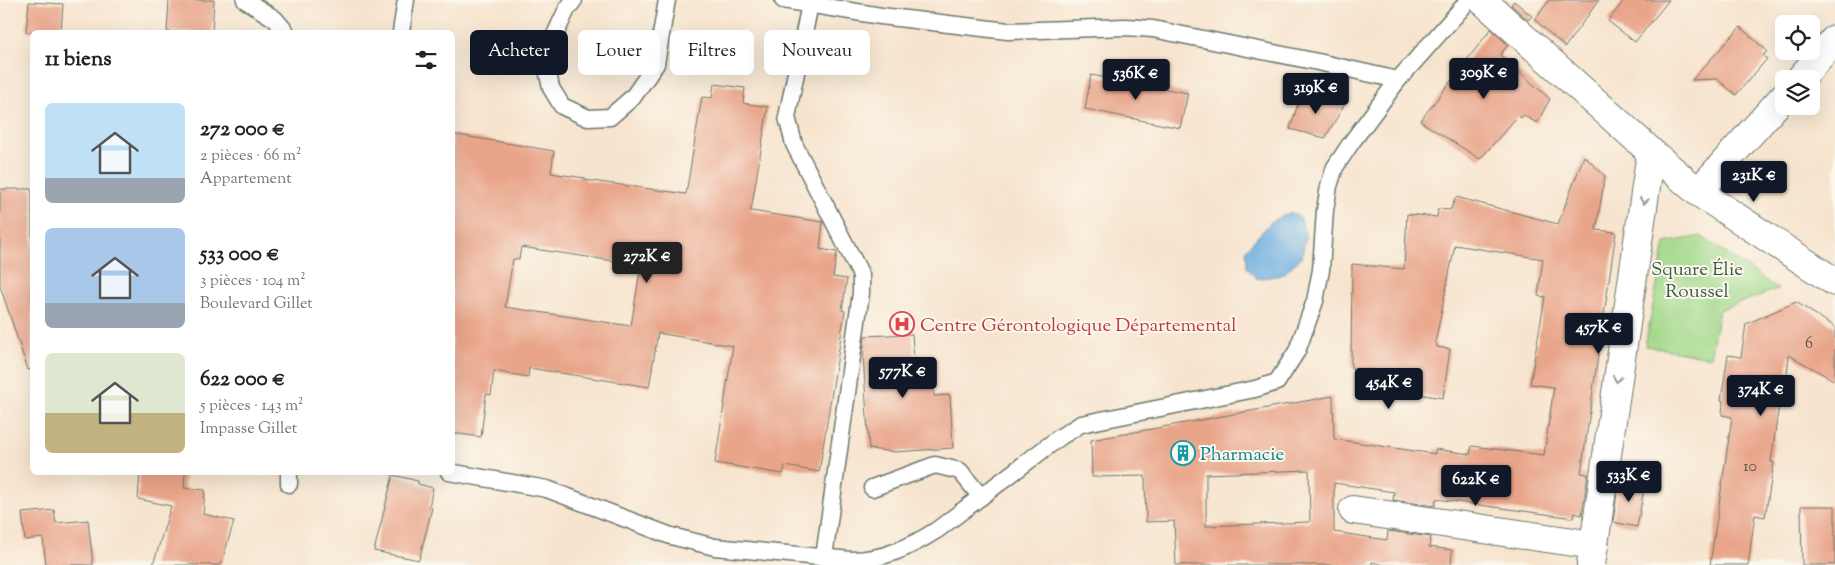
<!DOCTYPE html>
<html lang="fr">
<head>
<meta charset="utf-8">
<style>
  :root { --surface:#fff; --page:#f6f6f6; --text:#222; --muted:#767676; --accent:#111827 }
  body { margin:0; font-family:"Sorts Mill Goudy",serif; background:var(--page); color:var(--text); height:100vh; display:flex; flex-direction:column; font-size:19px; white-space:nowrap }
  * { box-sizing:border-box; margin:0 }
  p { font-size:16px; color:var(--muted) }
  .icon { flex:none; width:28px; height:28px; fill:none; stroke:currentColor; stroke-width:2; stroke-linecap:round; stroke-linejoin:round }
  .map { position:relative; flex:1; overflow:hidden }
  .sheet { position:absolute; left:30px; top:30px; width:425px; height:445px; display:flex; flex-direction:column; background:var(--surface); border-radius:8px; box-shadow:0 5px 20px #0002 }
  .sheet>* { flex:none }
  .hud { position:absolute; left:470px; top:30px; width:475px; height:45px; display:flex; gap:10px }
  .buttons { position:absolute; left:1775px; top:15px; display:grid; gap:10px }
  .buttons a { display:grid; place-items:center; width:45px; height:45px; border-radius:8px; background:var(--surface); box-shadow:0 5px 20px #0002; font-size:25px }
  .price { position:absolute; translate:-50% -42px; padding:0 11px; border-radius:5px; background:var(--accent); color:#fff; font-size:16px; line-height:32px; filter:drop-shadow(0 1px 2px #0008) }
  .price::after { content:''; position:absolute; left:50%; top:30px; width:15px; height:11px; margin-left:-8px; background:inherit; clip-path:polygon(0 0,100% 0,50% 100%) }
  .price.active { background:#222; color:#fff }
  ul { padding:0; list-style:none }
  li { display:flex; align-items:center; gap:15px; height:125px; padding:0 15px }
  li span { display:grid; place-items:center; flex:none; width:140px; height:100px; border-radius:8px; color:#555 }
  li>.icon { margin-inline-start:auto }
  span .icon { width:60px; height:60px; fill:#fffc; stroke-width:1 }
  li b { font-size:21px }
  h2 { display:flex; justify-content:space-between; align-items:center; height:60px; padding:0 15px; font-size:21px }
  .tag { padding:0 18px; border-radius:8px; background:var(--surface); box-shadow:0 5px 20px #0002; font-size:18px; line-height:45px }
  .tag.active { background:var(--accent); color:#fff }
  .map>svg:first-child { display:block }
  .green { fill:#a1d889; stroke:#608a5e }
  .water { fill:#6bacdf; stroke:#45748a }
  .building { fill:#e9a58a; fill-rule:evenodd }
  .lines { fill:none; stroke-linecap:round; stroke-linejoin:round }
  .lane-casing { stroke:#6b776a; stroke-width:19 }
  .street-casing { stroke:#6b776a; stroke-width:30 }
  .lane { stroke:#fff; stroke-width:16 }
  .street { stroke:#fff; stroke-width:28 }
  .oneway { stroke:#8f9e9a }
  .labels { text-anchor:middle; stroke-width:4; stroke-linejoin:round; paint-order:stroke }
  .number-label { font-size:16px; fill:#52574a }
  .park-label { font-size:19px; fill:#395c45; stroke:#fbf7ec }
  .health-label { font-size:19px; fill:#be3a42; stroke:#fbf7ec; text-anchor:start }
  .culture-label { font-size:19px; fill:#0d838f; stroke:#fbf7ec; text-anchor:start }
</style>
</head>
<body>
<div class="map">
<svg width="1835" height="565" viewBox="0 0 1835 565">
  <rect width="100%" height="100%" fill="#fbf7ec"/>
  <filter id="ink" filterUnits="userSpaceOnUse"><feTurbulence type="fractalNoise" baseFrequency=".02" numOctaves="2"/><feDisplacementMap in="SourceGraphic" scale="10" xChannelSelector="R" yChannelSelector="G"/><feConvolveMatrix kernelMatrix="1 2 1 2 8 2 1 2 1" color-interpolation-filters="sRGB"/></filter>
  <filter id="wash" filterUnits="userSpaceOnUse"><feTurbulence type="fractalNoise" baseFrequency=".0096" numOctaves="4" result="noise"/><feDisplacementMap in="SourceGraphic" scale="20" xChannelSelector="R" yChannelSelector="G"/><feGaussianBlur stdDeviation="1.12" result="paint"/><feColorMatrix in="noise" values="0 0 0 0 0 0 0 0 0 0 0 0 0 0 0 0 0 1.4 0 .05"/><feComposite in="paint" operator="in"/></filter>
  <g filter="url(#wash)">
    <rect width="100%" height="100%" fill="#f7e4ce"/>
    <path class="green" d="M1701 236 1778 289 1719 310 1710 357 1645 346 1665 243Z"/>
    <path class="water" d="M1291 212 1301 218 1306 237 1301 258 1282 275 1257 279 1247 268 1246 249 1272 221Z"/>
    <g id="blocks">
      <g class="building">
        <path d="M169 0H214L212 32H167Z"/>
        <path d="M1549 0H1599L1565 47 1535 20Z"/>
        <path d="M1624 0H1669L1635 42 1608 21Z"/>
        <path d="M1514 1 1532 16 1528 20 1511 5Z"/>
        <path d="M29 2 63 4 61 32H26Z"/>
        <path d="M1740 27 1767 51 1763 56 1767 59 1736 95 1717 79 1692 80Z"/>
        <path d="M1491 29 1508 45 1500 55 1550 99 1537 123 1523 115 1521 118 1518 116 1480 159 1420 121Z"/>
        <path d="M1091 75 1188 93 1180 128 1085 109Z"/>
        <path d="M714 84 745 88 743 103 768 107 751 211 823 222 820 249 837 252 833 277 847 279 842 310 845 311 819 472 785 466 783 474 715 463 733 346 658 333 649 387 529 368 528 377 494 371 491 395 486 394 481 437 452 433V134L554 151 551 173 585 178V180L686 194 702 97 712 98ZM521 247 641 265 631 326 505 307 513 259H519Z"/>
        <path d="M1304 93 1345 104 1325 138 1290 129 1300 98 1303 99Z"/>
        <path d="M1584 156 1605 176 1596 230 1616 232 1581 473 1588 474 1582 515 1575 513 1574 518 1436 499 1435 506 1393 500 1394 492 1334 483V532L1387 540 1388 531 1431 537 1429 547 1452 550 1451 565H1384L1372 562V565H1176L1174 521 1146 522 1145 476 1092 477 1091 440 1333 396 1334 439 1435 454V449L1470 454 1472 446 1544 455 1554 387 1530 384 1545 297 1538 296 1543 259 1455 245 1435 343 1437 344V347L1450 349 1443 398 1417 394 1419 380 1409 378 1410 374 1351 368 1352 264 1404 269 1407 214 1437 217 1438 209 1450 210 1456 197 1558 224ZM1309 470 1310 522 1206 526V474Z"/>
        <path d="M0 189H32V369L28 370 0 286Z"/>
        <path d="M1796 302 1835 327V381L1789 355 1786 383H1782L1771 462H1774L1765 517 1755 515 1748 565H1710L1732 417 1722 415 1723 401 1721 400 1728 355 1741 357 1746 324Z"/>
        <path d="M912 334 914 361H924L925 378 933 377 934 396 950 395 953 448 895 452 869 449 863 354 865 336Z"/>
        <path d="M140 472H185L184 488 205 490 203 514 234 521 221 565H153L171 506 138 499Z"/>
        <path d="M393 475 418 481V484L433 488 429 507 432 508 419 560 374 551Z"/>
        <path d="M1619 480 1645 484 1637 527 1613 522Z"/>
        <path d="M1801 506H1835V565H1802Z"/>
        <path d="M54 510 56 523 88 520 93 565H46L43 538 25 540 22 513Z"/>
      </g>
    </g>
  </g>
  <g filter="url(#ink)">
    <use href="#blocks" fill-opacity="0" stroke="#6b776a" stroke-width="1"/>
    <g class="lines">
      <defs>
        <g id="lane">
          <path d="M245 0 275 19 286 32"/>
          <path d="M574 0 567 9 553 39 547 69 551 88 562 106 588 118 610 117 633 97 656 64 667 0"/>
          <path d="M783 0 881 16 1008 31 1126 27 1153 29 1318 62 1398 80 1469 0"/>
          <path d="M810 4 787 117 794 144 861 275V293L824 557"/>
          <path d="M401 32 406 0"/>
          <path d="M449 472 547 489 671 536 715 547 851 560C884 560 910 547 937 530L1060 437 1081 424 1255 389 1277 382 1297 351 1315 301 1321 270 1325 210 1329 186 1335 167 1351 143 1398 80"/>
          <path d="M289 484V472"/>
          <path d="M872 488 935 465 960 471 981 497"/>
        </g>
        <g id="street">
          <path d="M1482 0 1651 152 1698 192 1835 282"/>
          <path d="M1800 79 1835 39"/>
          <path d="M1698 192 1784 96"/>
          <path d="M1353 510 1594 545"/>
          <path d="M1591 565 1651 152"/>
        </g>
      </defs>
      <use href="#lane" class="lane-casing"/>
      <use href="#street" class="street-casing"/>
      <use href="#lane" class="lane"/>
      <use href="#street" class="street"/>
    </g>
    <defs><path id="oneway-chevron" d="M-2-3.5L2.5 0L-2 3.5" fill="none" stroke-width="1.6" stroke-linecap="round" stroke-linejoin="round" transform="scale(1.25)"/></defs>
    <g class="oneway">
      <use href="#oneway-chevron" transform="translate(1644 201) rotate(99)"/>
      <use href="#oneway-chevron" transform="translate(1617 379) rotate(98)"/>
    </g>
  </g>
  <defs>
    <symbol id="hospital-ring" viewBox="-11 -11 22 22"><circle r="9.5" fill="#fbf7ec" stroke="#e0444e" stroke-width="1.5"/><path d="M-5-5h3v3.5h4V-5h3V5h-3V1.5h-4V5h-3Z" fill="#e0444e"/></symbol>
    <symbol id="building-ring" viewBox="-11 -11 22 22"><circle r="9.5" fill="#fbf7ec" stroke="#0f9aa8" stroke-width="1.5"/><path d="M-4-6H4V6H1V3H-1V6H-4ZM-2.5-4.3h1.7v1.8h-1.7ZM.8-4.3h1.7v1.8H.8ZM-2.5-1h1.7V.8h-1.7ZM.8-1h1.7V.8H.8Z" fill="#0f9aa8"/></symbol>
  </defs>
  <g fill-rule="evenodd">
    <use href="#hospital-ring" x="888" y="310" width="28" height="28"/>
    <use href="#building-ring" x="1169" y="439" width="28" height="28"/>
  </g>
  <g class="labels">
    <g class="number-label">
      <text x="1809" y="348">6</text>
      <text x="1750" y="471">10</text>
    </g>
    <g class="park-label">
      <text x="1697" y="275">Square Élie<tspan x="1697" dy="22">Roussel</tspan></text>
    </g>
    <g class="health-label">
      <text x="920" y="331">Centre Gérontologique Départemental</text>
    </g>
    <g class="culture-label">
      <text x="1200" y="460">Pharmacie</text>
    </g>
  </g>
</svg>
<div class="buttons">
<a><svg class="icon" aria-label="locate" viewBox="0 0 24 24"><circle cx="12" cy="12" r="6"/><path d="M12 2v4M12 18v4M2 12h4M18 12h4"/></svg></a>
<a><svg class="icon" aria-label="layers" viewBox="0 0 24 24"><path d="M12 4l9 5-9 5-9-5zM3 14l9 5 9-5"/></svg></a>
</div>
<b class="price" style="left:1484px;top:100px">309K €</b>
<b class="price" style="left:1136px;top:101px">536K €</b>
<b class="price" style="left:1316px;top:115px">319K €</b>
<b class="price" style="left:1754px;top:203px">231K €</b>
<b class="price active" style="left:647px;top:284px">272K €</b>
<b class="price" style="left:1599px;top:355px">457K €</b>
<b class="price" style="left:903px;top:399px">577K €</b>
<b class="price" style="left:1389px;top:410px">454K €</b>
<b class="price" style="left:1761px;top:417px">374K €</b>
<b class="price" style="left:1629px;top:503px">533K €</b>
<b class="price" style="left:1476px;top:507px">622K €</b>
<div class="hud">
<a class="tag active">Acheter</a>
<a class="tag">Louer</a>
<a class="tag">Filtres</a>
<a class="tag">Nouveau</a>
</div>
<section class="sheet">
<h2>11 biens<svg class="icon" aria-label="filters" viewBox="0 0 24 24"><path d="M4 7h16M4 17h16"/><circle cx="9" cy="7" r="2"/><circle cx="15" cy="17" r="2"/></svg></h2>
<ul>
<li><span style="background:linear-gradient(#bfe0f5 75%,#9aa5b1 0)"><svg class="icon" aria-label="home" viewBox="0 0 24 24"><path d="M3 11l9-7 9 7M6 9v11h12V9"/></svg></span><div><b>272 000 €</b><p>2 pièces · 66 m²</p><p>Appartement</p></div></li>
<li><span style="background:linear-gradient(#a9c7e8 75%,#9aa5b1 0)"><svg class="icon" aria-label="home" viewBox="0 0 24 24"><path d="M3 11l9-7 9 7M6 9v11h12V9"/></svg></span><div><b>533 000 €</b><p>3 pièces · 104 m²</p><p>Boulevard Gillet</p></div></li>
<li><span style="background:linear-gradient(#dfe7d0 60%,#c2b280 0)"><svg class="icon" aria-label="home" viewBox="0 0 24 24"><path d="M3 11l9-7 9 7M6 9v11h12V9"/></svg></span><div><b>622 000 €</b><p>5 pièces · 143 m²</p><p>Impasse Gillet</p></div></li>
</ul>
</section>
</div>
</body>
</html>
